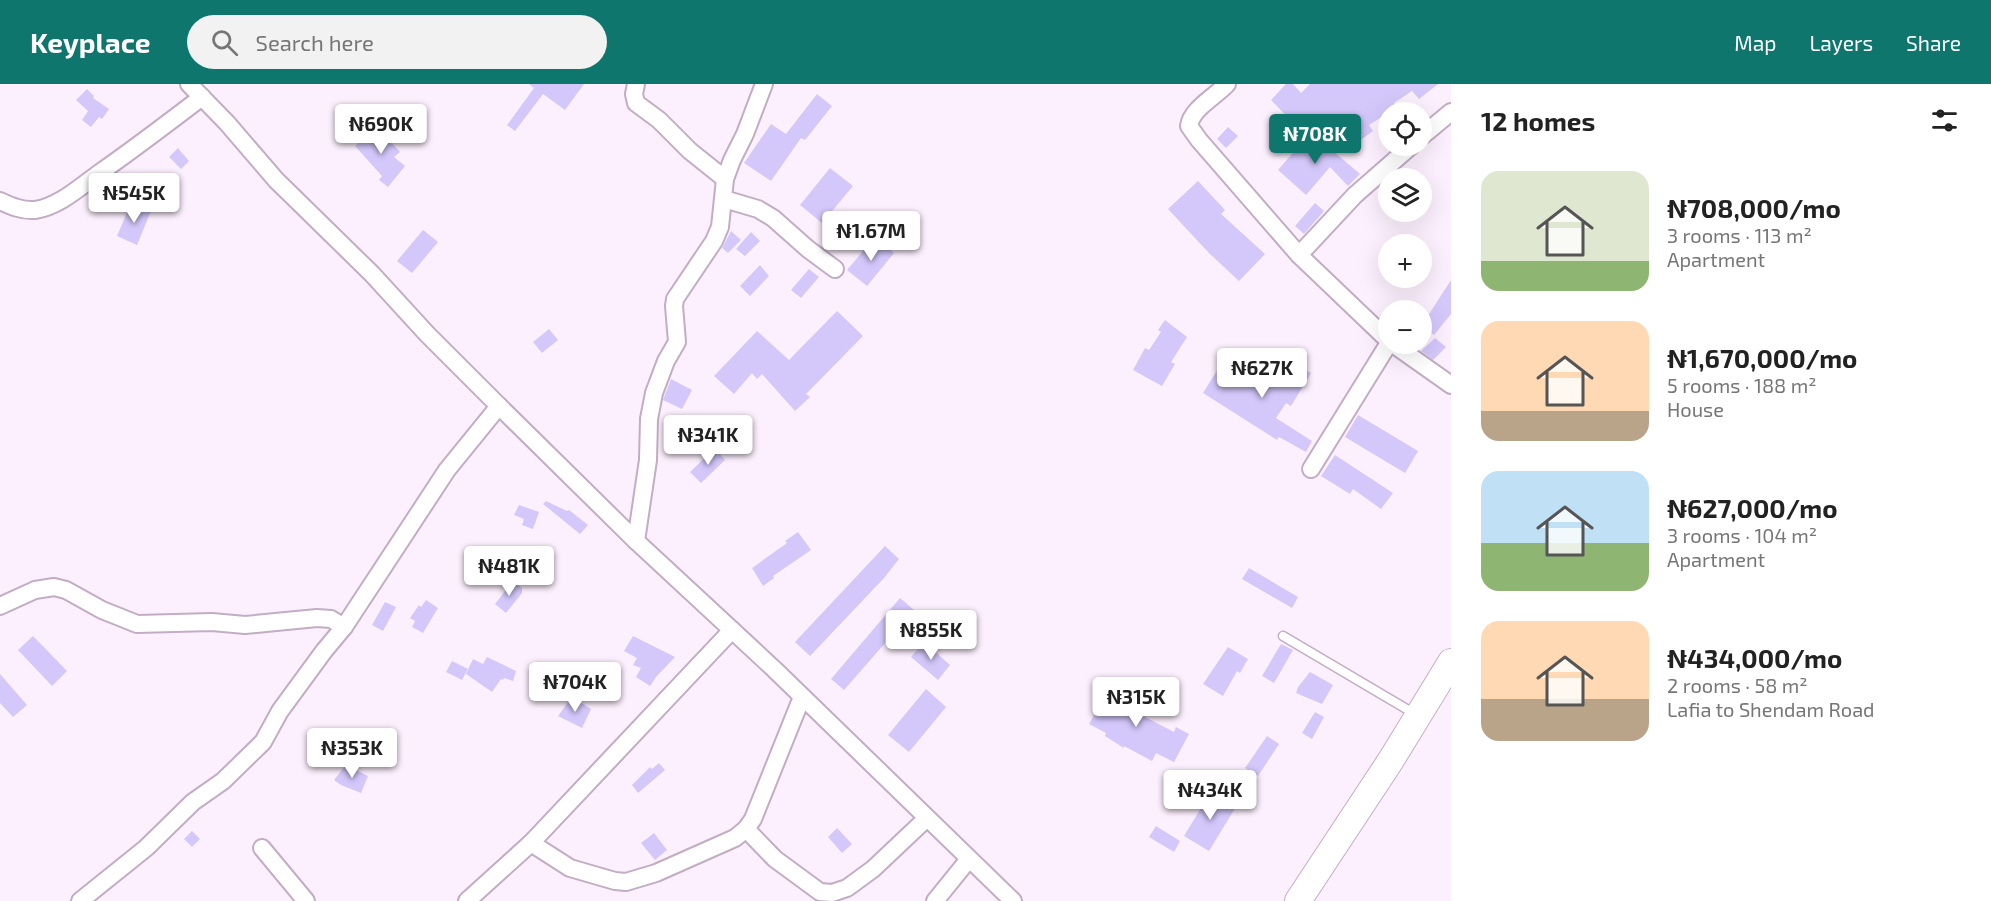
<!DOCTYPE html>
<html lang="en">
<head>
<meta charset="utf-8">
<style>
  :root { --surface:#fff; --page:#f2f2f2; --text:#222; --muted:#767676; --accent:#0f766e }
  body { margin:0; font-family:"Exo 2",sans-serif; background:var(--page); color:var(--text); height:100vh; display:flex; flex-direction:column; font-size:22px; white-space:nowrap }
  * { box-sizing:border-box; margin:0 }
  p { font-size:20px; color:var(--muted) }
  .icon { flex:none; width:33px; height:33px; fill:none; stroke:currentColor; stroke-width:2; stroke-linecap:round; stroke-linejoin:round }
  .map { position:relative; flex:1; overflow:hidden }
  .sheet { display:flex; flex-direction:column; background:var(--surface); width:540px }
  .sheet>* { flex:none }
  .controls { position:absolute; left:1378px; top:18px; display:grid; gap:12px }
  .controls a { display:grid; place-items:center; width:54px; height:54px; border-radius:50%; background:var(--surface); box-shadow:0 6px 24px #0002; font-size:30px }
  .price { position:absolute; translate:-50% -51px; padding:0 14px; border-radius:6px; background:#fff; color:#222; font-size:20px; line-height:39px; filter:drop-shadow(0 2px 3px #0008) }
  .price::after { content:''; position:absolute; left:50%; top:36px; width:18px; height:14px; margin-left:-9px; background:inherit; clip-path:polygon(0 0,100% 0,50% 100%) }
  .price.selected { background:var(--accent); color:#fff }
  ul { padding:0; list-style:none }
  li { display:flex; align-items:center; gap:18px; height:150px; padding:0 30px }
  li span { display:grid; place-items:center; flex:none; width:168px; height:120px; border-radius:18px; color:#555 }
  li>.icon { margin-inline-start:auto }
  span .icon { width:72px; height:72px; fill:#fffc; stroke-width:1 }
  li b { font-size:26px }
  h2 { display:flex; justify-content:space-between; align-items:center; height:72px; padding:0 30px; font-size:26px }
  header { display:flex; align-items:center; gap:36px; box-sizing:border-box; height:84px; padding:0 30px; background:var(--accent); color:#fff }
  header strong { font-size:28px }
  nav { display:flex; gap:33px; margin-inline-start:auto; font-size:21px }
  .search { width:420px; height:54px; background:var(--page); display:flex; align-items:center; gap:15px; box-sizing:border-box; padding:0 21px; border-radius:33px; color:var(--muted); font-size:22px }
  main { display:flex; flex:1; min-height:0 }
  .map>svg:first-child { display:block }
  .building { fill:#d4c8fb }
  .lines { fill:none; stroke-linecap:round; stroke-linejoin:round }
  .service-casing { stroke:#c2adc4; stroke-width:11 }
  .minor-casing { stroke:#c2adc4; stroke-width:20 }
  .primary-casing { stroke:#c2adc4; stroke-width:28 }
  .service { stroke:#fff; stroke-width:8 }
  .minor { stroke:#fff; stroke-width:16 }
  .primary { stroke:#fff; stroke-width:26 }
</style>
</head>
<body>
<header>
<strong>Keyplace</strong>
<div class="search"><svg class="icon" aria-label="search" viewBox="0 0 24 24"><circle cx="10" cy="10" r="6"/><path d="M15 15l6 6"/></svg>Search here</div>
<nav><a>Map</a><a>Layers</a><a>Share</a></nav>
</header>
<main>
<div class="map">
<svg width="1451" height="817" viewBox="0 0 1451 817">
  <rect width="100%" height="100%" fill="#fdf0fe"/>
  <g class="building">
    <path d="M529 0H584L565 26 543 10 515 47 507 41 534 4Z"/>
    <path d="M1286 0H1293L1301 9 1310 0H1438L1419 15 1412 7 1394 19 1397 23 1369 41 1373 47 1352 62 1331 33 1305 51 1271 16Z"/>
    <path d="M87 5 94 12 93 14 109 25 102 35 99 33 91 43 82 36 88 27 76 16Z"/>
    <path d="M817 10 832 22 805 56 801 54 771 97 744 79 771 40 786 50Z"/>
    <path d="M377 42 400 68 394 73 405 82 388 103 379 96 382 92 355 62Z"/>
    <path d="M1228 43 1238 52 1226 64 1217 55Z"/>
    <path d="M1311 48 1360 90 1348 102 1330 83 1306 111 1278 86Z"/>
    <path d="M178 64 189 77 181 85 169 73Z"/>
    <path d="M830 84 853 102 822 139 800 121Z"/>
    <path d="M1198 97 1225 126 1221 130 1265 170 1239 197 1209 169 1168 125Z"/>
    <path d="M131 119 151 127 137 161 117 152Z"/>
    <path d="M1315 119 1324 127 1304 150 1295 142Z"/>
    <path d="M423 146 438 158 412 189 397 177Z"/>
    <path d="M731 147 741 156 728 169 722 164Z"/>
    <path d="M751 148 760 157 745 172 736 165Z"/>
    <path d="M875 153 894 169 867 202 847 186Z"/>
    <path d="M760 181 769 192 750 212 740 202Z"/>
    <path d="M809 185 819 193 801 214 791 206Z"/>
    <path d="M1451 196V230L1434 251 1422 241Z"/>
    <path d="M837 227 863 252 806 310 810 313 795 327 762 290 757 295 752 289 734 310 714 292 757 247 789 276Z"/>
    <path d="M1165 236 1187 253 1171 278 1175 280 1162 302 1133 286 1145 264 1149 266 1161 248 1158 246Z"/>
    <path d="M549 245 558 256 542 269 533 258Z"/>
    <path d="M1435 254 1446 263 1433 276 1421 267Z"/>
    <path d="M1283 273 1311 289 1291 322 1286 319 1276 334 1312 357 1306 368 1279 353 1277 356 1203 309 1221 280 1264 306Z"/>
    <path d="M671 295 692 306 682 325 663 316Z"/>
    <path d="M1358 331 1418 367 1405 389 1345 353Z"/>
    <path d="M715 364 725 376 701 399 690 388Z"/>
    <path d="M1335 371 1393 409 1381 425 1353 405 1350 410 1321 392Z"/>
    <path d="M546 417 567 427 569 426 588 441 580 450 543 420Z"/>
    <path d="M519 421 539 428 533 445 522 441 524 435 514 431Z"/>
    <path d="M798 448 811 466 773 492 774 494 763 502 752 484 787 459 785 457Z"/>
    <path d="M474 462 491 467 488 478 472 473Z"/>
    <path d="M885 462 899 475 884 494 810 572 795 558Z"/>
    <path d="M1249 484 1298 513 1292 524 1242 495Z"/>
    <path d="M513 497 522 504V509L506 529 495 520Z"/>
    <path d="M900 514 914 526 844 606 831 595Z"/>
    <path d="M426 516 438 524 423 549 412 543 415 537 410 534 419 521 421 523Z"/>
    <path d="M385 518 396 523 383 547 372 541Z"/>
    <path d="M33 552 67 587 52 602 18 566Z"/>
    <path d="M633 552 675 573 656 593 650 602 636 593 641 584 633 581 637 574 624 567Z"/>
    <path d="M924 558 950 581 938 596 911 573Z"/>
    <path d="M1281 560 1293 566 1274 599 1262 592Z"/>
    <path d="M1228 563 1248 575 1240 589 1237 587 1223 612 1203 600Z"/>
    <path d="M487 573 516 587 513 597 504 594 503 596 501 595 492 608 466 590 473 575 483 580Z"/>
    <path d="M452 577 468 585 462 596 446 588Z"/>
    <path d="M1310 588 1333 601 1322 620 1296 609 1298 603Z"/>
    <path d="M0 590 27 621 13 633 0 619Z"/>
    <path d="M1111 602 1149 628 1145 633 1174 648 1176 643 1189 650 1174 678 1156 669 1152 677 1124 662V664L1105 652 1106 649 1089 640Z"/>
    <path d="M926 605 946 623 909 668 888 651Z"/>
    <path d="M572 613 591 625 582 644 558 632Z"/>
    <path d="M1315 628 1324 633 1312 655 1302 649Z"/>
    <path d="M1267 652 1279 660 1258 692 1245 684Z"/>
    <path d="M659 679 665 686 638 709 632 701 650 683 652 685Z"/>
    <path d="M346 681 368 692 361 709 341 701 334 696Z"/>
    <path d="M1212 706 1237 721 1209 767 1184 752Z"/>
    <path d="M1156 742 1180 757 1174 768 1149 753Z"/>
    <path d="M837 744 852 760 842 769 828 753Z"/>
    <path d="M192 747 200 755 192 763 184 755Z"/>
    <path d="M654 749 667 766 655 776 641 759Z"/>
  </g>
  <g class="lines">
    <defs>
      <path id="service" d="M1283 552 1415 630"/>
      <g id="minor">
        <path d="M189 0 227 39 276 96 372 190 427 250 499 322 636 457 774 585 1013 817"/>
        <path d="M636 0 634 10 636 19 659 36 690 67 725 95"/>
        <path d="M1227 0C1216 12 1191 25 1189 42L1199 56 1299 171"/>
        <path d="M1422 52 1451 28"/>
        <path d="M724 115 758 125 773 134 808 165 835 185"/>
        <path d="M0 117C11 122 22 127 35 126 58 123 80 103 98 90 134 65 168 39 202 13"/>
        <path d="M1389 257 1299 171 1355 111 1411 62"/>
        <path d="M1393 260 1451 301"/>
        <path d="M1311 385 1389 259"/>
        <path d="M636 457 648 376 649 335 654 309 666 277 677 258 674 222 675 215 714 157 720 143 725 95 732 76 745 50 764 0"/>
        <path d="M0 522 35 506 54 503 66 506 102 526 137 540 212 538 245 541 317 534 331 535 344 543"/>
        <path d="M746 745 775 775 820 808 832 809 847 804 873 785 927 734"/>
        <path d="M531 759 570 784 615 797 626 798 656 789 735 754 746 745 753 735 802 613"/>
        <path d="M262 764 306 817"/>
        <path d="M80 817 146 764 193 718 223 697 263 658 280 627 324 567 344 543 447 386 499 322"/>
        <path d="M467 817 531 759 732 546"/>
        <path d="M935 817 969 775"/>
      </g>
      <path id="primary" d="M1298 817 1391 676 1451 578"/>
    </defs>
    <use href="#service" class="service-casing"/>
    <use href="#minor" class="minor-casing"/>
    <use href="#primary" class="primary-casing"/>
    <use href="#service" class="service"/>
    <use href="#minor" class="minor"/>
    <use href="#primary" class="primary"/>
  </g>
</svg>
<div class="controls">
<a><svg class="icon" aria-label="locate" viewBox="0 0 24 24"><circle cx="12" cy="12" r="6"/><path d="M12 2v4M12 18v4M2 12h4M18 12h4"/></svg></a>
<a><svg class="icon" aria-label="layers" viewBox="0 0 24 24"><path d="M12 4l9 5-9 5-9-5zM3 14l9 5 9-5"/></svg></a>
<a>+</a>
<a>−</a>
</div>
<b class="price" style="left:381px;top:71px">₦690K</b>
<b class="price selected" style="left:1315px;top:81px">₦708K</b>
<b class="price" style="left:134px;top:140px">₦545K</b>
<b class="price" style="left:871px;top:178px">₦1.67M</b>
<b class="price" style="left:1262px;top:315px">₦627K</b>
<b class="price" style="left:708px;top:382px">₦341K</b>
<b class="price" style="left:509px;top:513px">₦481K</b>
<b class="price" style="left:931px;top:577px">₦855K</b>
<b class="price" style="left:575px;top:629px">₦704K</b>
<b class="price" style="left:1136px;top:644px">₦315K</b>
<b class="price" style="left:352px;top:695px">₦353K</b>
<b class="price" style="left:1210px;top:737px">₦434K</b>
</div>
<section class="sheet">
<h2>12 homes<svg class="icon" aria-label="filters" viewBox="0 0 24 24"><path d="M4 7h16M4 17h16"/><circle cx="9" cy="7" r="2"/><circle cx="15" cy="17" r="2"/></svg></h2>
<ul>
<li><span style="background:linear-gradient(#dfe7d0 75%,#8fb573 0)"><svg class="icon" aria-label="home" viewBox="0 0 24 24"><path d="M3 11l9-7 9 7M6 9v11h12V9"/></svg></span><div><b>₦708,000/mo</b><p>3 rooms · 113 m²</p><p>Apartment</p></div></li>
<li><span style="background:linear-gradient(#ffd9b3 75%,#b9a48a 0)"><svg class="icon" aria-label="home" viewBox="0 0 24 24"><path d="M3 11l9-7 9 7M6 9v11h12V9"/></svg></span><div><b>₦1,670,000/mo</b><p>5 rooms · 188 m²</p><p>House</p></div></li>
<li><span style="background:linear-gradient(#bfe0f5 60%,#8fb573 0)"><svg class="icon" aria-label="home" viewBox="0 0 24 24"><path d="M3 11l9-7 9 7M6 9v11h12V9"/></svg></span><div><b>₦627,000/mo</b><p>3 rooms · 104 m²</p><p>Apartment</p></div></li>
<li><span style="background:linear-gradient(#ffd9b3 65%,#b9a48a 0)"><svg class="icon" aria-label="home" viewBox="0 0 24 24"><path d="M3 11l9-7 9 7M6 9v11h12V9"/></svg></span><div><b>₦434,000/mo</b><p>2 rooms · 58 m²</p><p>Lafia to Shendam Road</p></div></li>
</ul>
</section>
</main>
</body>
</html>
